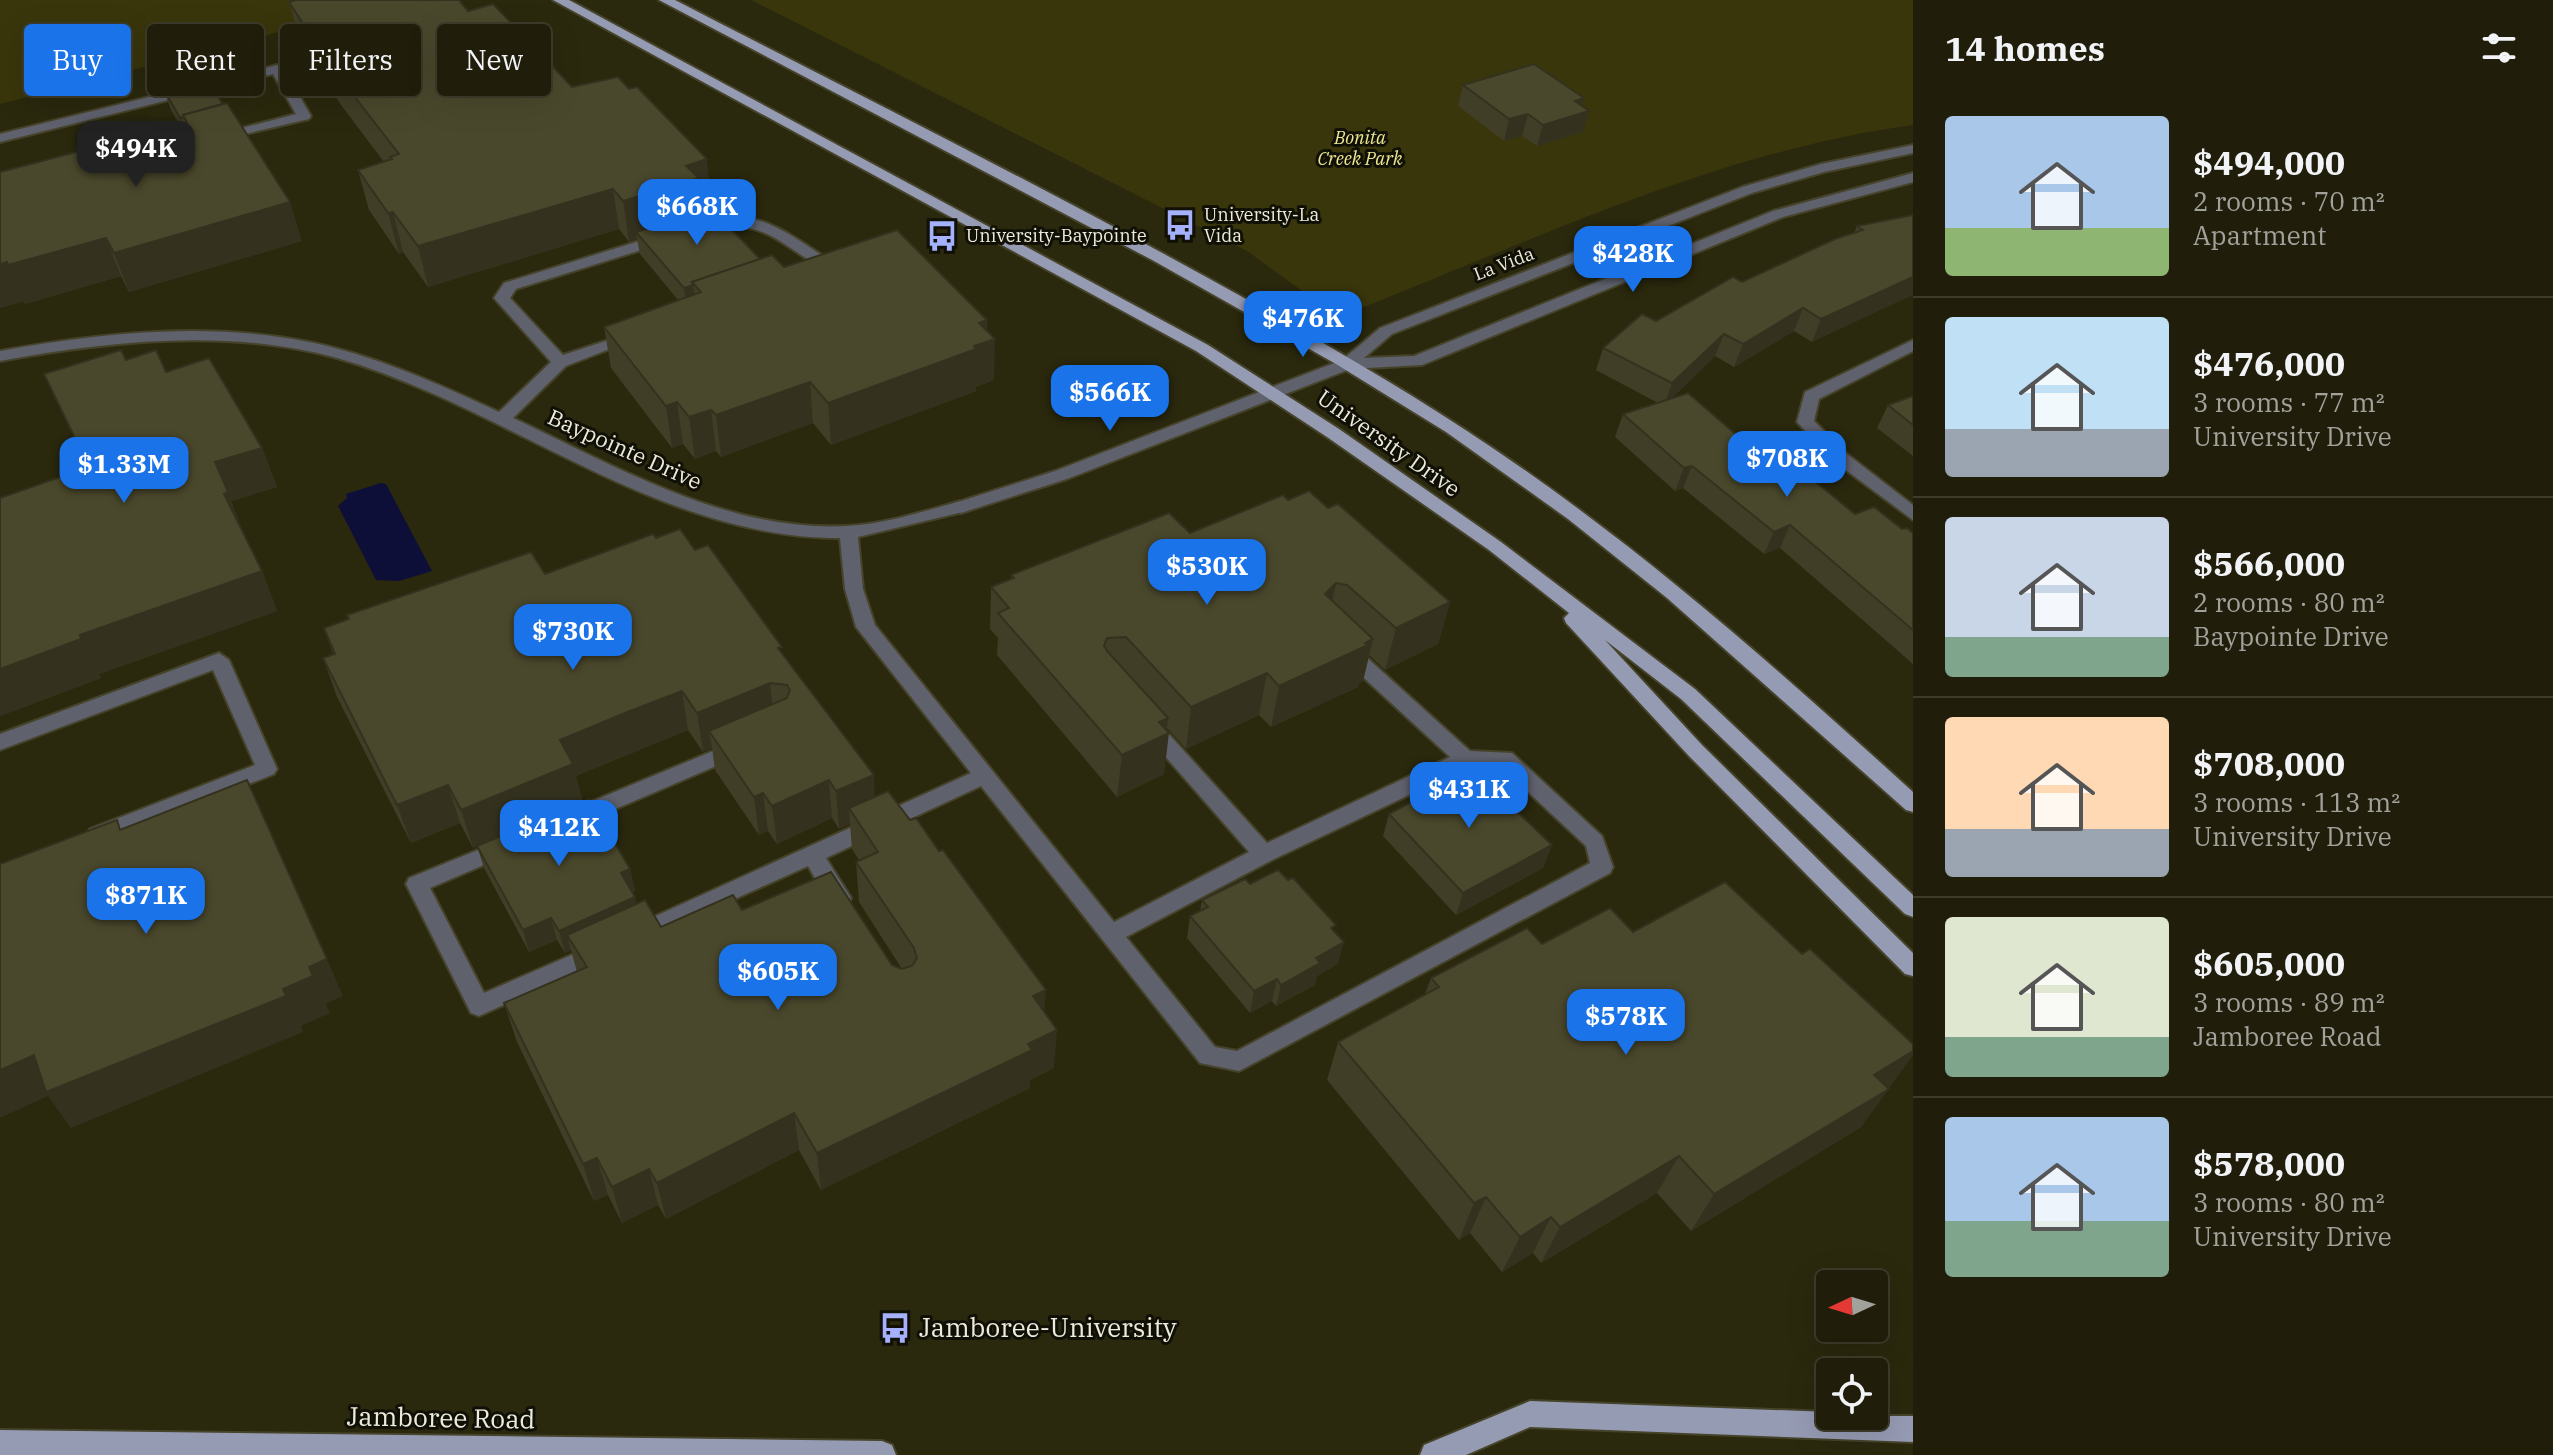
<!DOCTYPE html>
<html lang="en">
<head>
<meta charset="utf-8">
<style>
  :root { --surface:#201e0a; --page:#2d2b18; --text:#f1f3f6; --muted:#a2a29c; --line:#3d3c2b; --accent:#1a73e8 }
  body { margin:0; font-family:"IBM Plex Serif",serif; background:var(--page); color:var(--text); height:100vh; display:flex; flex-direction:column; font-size:30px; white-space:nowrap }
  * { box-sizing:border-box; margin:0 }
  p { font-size:26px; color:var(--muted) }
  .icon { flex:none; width:44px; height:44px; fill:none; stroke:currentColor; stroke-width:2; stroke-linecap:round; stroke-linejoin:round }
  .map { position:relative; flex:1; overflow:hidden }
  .details { display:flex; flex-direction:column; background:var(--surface); width:640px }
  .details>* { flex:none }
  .top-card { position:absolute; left:24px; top:24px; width:760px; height:72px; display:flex; gap:16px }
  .needle { width:52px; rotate:266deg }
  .tools { position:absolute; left:1816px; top:1270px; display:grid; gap:16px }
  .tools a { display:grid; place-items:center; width:72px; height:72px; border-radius:8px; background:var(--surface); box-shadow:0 8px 32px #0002,0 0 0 2px var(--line); font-size:40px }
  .price { position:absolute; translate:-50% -68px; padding:0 18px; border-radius:16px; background:var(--accent); color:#fff; font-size:26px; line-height:52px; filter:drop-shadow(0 2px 4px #0008) }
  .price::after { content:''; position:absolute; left:50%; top:48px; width:24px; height:18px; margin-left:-12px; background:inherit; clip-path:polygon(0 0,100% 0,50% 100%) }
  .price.on { background:#222; color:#fff }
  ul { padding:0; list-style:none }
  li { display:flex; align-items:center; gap:24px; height:200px; padding:0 32px }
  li+li { border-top:2px solid var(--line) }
  li span { display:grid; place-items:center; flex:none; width:224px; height:160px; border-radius:8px; color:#555 }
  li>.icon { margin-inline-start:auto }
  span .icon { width:96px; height:96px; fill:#fffc; stroke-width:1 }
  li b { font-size:34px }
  h2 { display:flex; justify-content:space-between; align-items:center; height:96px; padding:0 32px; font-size:34px }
  .tag { padding:0 28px; border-radius:8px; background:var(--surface); box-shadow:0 8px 32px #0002,0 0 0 2px var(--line); font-size:28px; line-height:72px }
  .tag.on { background:var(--accent); color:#fff }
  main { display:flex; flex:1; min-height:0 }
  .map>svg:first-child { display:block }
  .green { fill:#39360c }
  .water { fill:#0e0f38 }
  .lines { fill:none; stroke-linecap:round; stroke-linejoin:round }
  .service-casing { stroke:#45432a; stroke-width:4 }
  .tertiary-casing { stroke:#45432a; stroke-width:4 }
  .primary-casing { stroke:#45432a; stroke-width:4 }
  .service { fill:#5f616d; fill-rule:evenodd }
  .tertiary { fill:#5f616d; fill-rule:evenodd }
  .primary { fill:#969bb4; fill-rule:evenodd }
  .wall { fill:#403e26; fill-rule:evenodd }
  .shaded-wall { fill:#34321f }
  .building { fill:#4a482c; stroke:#34321f; stroke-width:2 }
  .labels { text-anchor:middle; stroke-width:6; stroke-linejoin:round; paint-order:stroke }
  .far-park-label { font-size:18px; font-style:italic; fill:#ede790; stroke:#111006 }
  .far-poi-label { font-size:18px; fill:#edecdc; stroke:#111006; text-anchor:start }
  .far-street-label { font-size:18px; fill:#edecdc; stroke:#111006 }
  .street-label { font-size:22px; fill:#edecdc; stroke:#111006 }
  .near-poi-label { font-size:26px; fill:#edecdc; stroke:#111006; text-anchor:start }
  .near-street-label { font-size:26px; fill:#edecdc; stroke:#111006 }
</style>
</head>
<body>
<main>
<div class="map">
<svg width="1913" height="1455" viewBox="0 0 1913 1455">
  <rect width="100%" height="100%" fill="#2a280d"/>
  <g class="green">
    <path d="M0 0H403L0 104Z"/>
    <path d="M751 0H1913V125C1721 151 1543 236 1364 307L1320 304 1247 251Z"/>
  </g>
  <path class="water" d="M381 483 386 484 432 571 399 581 376 580 338 506 347 498 346 494Z"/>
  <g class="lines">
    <defs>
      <g id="service">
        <path d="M277 65 284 69 311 116 309 119 215 141V135L296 114 273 74 0 142V134Z"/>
        <path d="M736 216C772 219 797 239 826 258L828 274 822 279H810L808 276 813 263C766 232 755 218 697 233L689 228 692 225Z"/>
        <path d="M662 234 667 236V242L516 289 510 298 563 355 630 333 638 338 566 366 513 418C618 467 727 532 847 526 886 524 924 511 961 501L967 503 970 507 967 511 858 537 863 589 875 625 1114 922 1249 852 1143 731 1140 726 1143 721H1157L1267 843 1450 757 1340 656 1337 651 1347 644 1354 646 1470 751 1512 753 1602 836 1613 867 1610 873 1239 1071 1200 1063 981 786 826 858 851 898 848 904C828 911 817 880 808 866L635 944 627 941 624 935 627 929 971 773 856 627 845 589 840 538C656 538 508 407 337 358 228 328 109 341 0 361V351C99 333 204 322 304 341 372 354 437 383 499 412L551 362 494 298 504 283ZM1500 766 1586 846 1590 863 1237 1051 1215 1047 1126 937 1272 860 1468 767Z"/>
        <path d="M1913 340V351L1819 399 1814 421 1847 454 1913 505V520L1835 462 1797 422 1805 392Z"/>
        <path d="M219 653 229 660 277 769 274 774 104 841H90L86 835 90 829 255 765 213 670 0 750V734Z"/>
        <path d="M737 741 744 744 747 749 744 754 578 825H564L561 819 564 813Z"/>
        <path d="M505 839 512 841 516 847 512 853 430 888 484 993 599 943 607 946 610 952 607 958 479 1016 471 1013 406 884 409 878Z"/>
      </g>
      <path id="tertiary" d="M1913 145V153L1824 172 1752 193 1392 334 1364 358 1414 356 1773 211 1913 173V182L1783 217 1422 365 1350 369 1067 479 961 513 952 507 955 503 1055 471 1342 360 1380 328 1742 187 1821 164Z"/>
      <g id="primary">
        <path d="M553 0H569L1208 345 1339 429 1501 542 1695 689 1913 895V917L1905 914 1681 699 1605 640 1702 745 1913 953V976L1905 974 1688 755 1566 623 1564 618 1569 613 1489 550 1327 437 1196 351Z"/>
        <path d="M659 0H675C853 92 1032 181 1208 278 1305 332 1402 386 1494 449 1644 550 1779 670 1913 792V812L1906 810 1667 598 1568 519 1446 432 1336 364 1154 261Z"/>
        <path d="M1530 1401 1830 1412V1416H1913V1442L1530 1427 1466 1455H1420L1424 1445Z"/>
        <path d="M0 1430 882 1441 892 1445 896 1455H0Z"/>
      </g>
    </defs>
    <use href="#service" class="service-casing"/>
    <use href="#tertiary" class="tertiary-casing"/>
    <use href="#primary" class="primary-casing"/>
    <use href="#service" class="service"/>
    <use href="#tertiary" class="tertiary"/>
    <use href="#primary" class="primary"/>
  </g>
  <g class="wall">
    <path d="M289 2 468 11 572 87 711 200 701 203 702 212 760 259 784 267 987 320V331L994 380 976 387V391L831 445 813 423 721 457 716 451 695 459 683 444 672 448 611 368 604 327 678 300 640 254 637 239 629 242 619 229 428 287 403 252 399 254 369 210 358 170 384 162 341 105 300 40Z"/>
    <path d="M1463 85 1582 106 1583 132 1537 146 1522 136 1504 141 1458 106Z"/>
    <path d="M163 88 302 241 129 292 121 276 25 304 24 301 0 308 180 125 171 110Z"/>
    <path d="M1913 215 1812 342 1794 331 1734 367 1715 356 1671 399 1855 514 1913 533V664L1780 548 1764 554 1683 488 1675 491 1615 437 1623 414 1658 403 1596 370 1603 348 1656 321 1854 233 1857 226Z"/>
    <path d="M126 360 166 372 262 448 277 487 231 501 242 532 262 571 277 611 99 674 101 678 0 716 88 467 44 374Z"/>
    <path d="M1913 396V456L1877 428 1888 405Z"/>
    <path d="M1288 500 1328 508 1450 602 1438 644 1385 670 1369 655 1363 681 1359 683 1358 687 1271 727 1259 715 1186 749 1167 728 1164 774 1117 797 997 655 998 638 990 629 991 587 1011 579V575L1190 533Z"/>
    <path d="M656 538 695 550 782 654 875 797 1044 1012 1054 1068 1030 1080V1088L821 1190 799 1150 666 1219 658 1205 622 1223 608 1195 594 1201 517 1042 504 1003 577 972 571 950 565 953 557 940 529 952 484 868 477 846 473 848 460 823 411 843 337 697 323 658 333 654 324 628 349 619 347 615 545 574ZM688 730 703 752 712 748 715 770 759 835 768 831 777 844 832 818 839 829 850 824 852 849 859 860 856 862 859 902 902 969 742 910 661 927 637 904 632 892 635 891 630 869 582 802 576 776Z"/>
    <path d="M1455 779 1552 845 1543 868 1456 915 1383 836 1389 814 1409 803 1412 794Z"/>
    <path d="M1250 884 1334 932 1338 964 1317 976 1315 985 1276 1006 1272 1001 1250 1013 1187 938 1190 916 1200 911 1202 900Z"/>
    <path d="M1633 932 1802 954 1913 1044V1055L1887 1088 1861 1127 1691 1231 1657 1193 1541 1263 1533 1253 1502 1272 1470 1233 1459 1240 1327 1080 1338 1042 1425 994 1431 978 1542 944Z"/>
  </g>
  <g class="shaded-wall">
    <path d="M1584 98 1580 114 1589 111 1583 132 1537 146 1543 125 1575 101Z"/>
    <path d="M1528 114 1522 136 1504 141 1509 119Z"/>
    <path d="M707 159 711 200 701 203 703 219 636 232 637 239 629 242 623 201 686 166Z"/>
    <path d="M613 189 619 229 428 287 418 246Z"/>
    <path d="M290 202 302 241 129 292 114 253Z"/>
    <path d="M393 212 403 252 399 254 388 213Z"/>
    <path d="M106 238 121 276 25 304 24 301 0 308V264Z"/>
    <path d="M1913 277V295L1812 342 1821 319Z"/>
    <path d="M693 285 696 307 687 310 684 288Z"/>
    <path d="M1803 308 1794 331 1734 367 1743 344Z"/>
    <path d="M987 320V342L995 339 994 380 976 387V391L831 445 828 403 979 323Z"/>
    <path d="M1724 334 1715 356 1664 406 1672 383Z"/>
    <path d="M810 382 813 423 721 457 716 415Z"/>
    <path d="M677 402 683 444 672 448 666 406Z"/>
    <path d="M711 410 716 451 695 459 689 417Z"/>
    <path d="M262 448 277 487 231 501 243 531 239 533 224 494 215 462Z"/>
    <path d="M1692 466 1683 488 1675 491 1684 468Z"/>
    <path d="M1790 525 1780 548 1764 554 1774 532Z"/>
    <path d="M262 571 277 611 99 674 101 678 0 716V669L80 635Z"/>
    <path d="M1336 583 1327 625 1325 594Z"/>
    <path d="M1450 602 1438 644 1385 670 1396 628Z"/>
    <path d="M1373 639 1363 681 1359 683 1358 687 1271 727 1279 686Z"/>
    <path d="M1267 673 1259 715 1186 749 1191 707Z"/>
    <path d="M770 683 774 722 709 731 712 748 703 752 697 713Z"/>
    <path d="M682 691 688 730 576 776 583 802 473 848 461 810 560 740Z"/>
    <path d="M1168 718 1166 735 1169 733 1164 774 1117 797 1122 755 1159 722Z"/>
    <path d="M874 775 875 813 849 808 850 824 839 829 836 791Z"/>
    <path d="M829 780 832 818 777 844 772 806Z"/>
    <path d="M448 785 460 823 411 843 397 805Z"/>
    <path d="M763 793 768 831 759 835 754 797Z"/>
    <path d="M1552 845 1543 868 1456 915 1463 893Z"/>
    <path d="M630 869 635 891 626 895 621 873Z"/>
    <path d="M635 897 640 919 567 935 571 950 565 953 559 931Z"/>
    <path d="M551 918 557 940 529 952 523 930Z"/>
    <path d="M1344 942 1338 964 1317 976 1315 985 1276 1006 1281 985 1316 958Z"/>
    <path d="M327 959 343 996 326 1004 330 1013 301 1026 303 1032 71 1128 48 1096 0 1118V1070L34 1055 283 989 309 967Z"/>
    <path d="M1277 979 1272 1001 1250 1013 1254 991Z"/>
    <path d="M1046 990 1043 1029 1033 996Z"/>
    <path d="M1057 1030 1054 1068 1030 1080V1088L821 1190 817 1153Z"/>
    <path d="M1913 1051V1055L1890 1087 1847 1113 1874 1075Z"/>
    <path d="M1889 1089 1861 1127 1691 1231 1714 1194Z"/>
    <path d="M794 1113 799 1150 666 1219 657 1183Z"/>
    <path d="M1679 1156 1657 1193 1541 1263 1560 1227Z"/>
    <path d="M597 1158 608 1195 594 1201 583 1164Z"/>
    <path d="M649 1169 658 1205 622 1223 612 1187Z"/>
    <path d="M1486 1197 1470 1233 1459 1240 1474 1203Z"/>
    <path d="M1551 1217 1533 1253 1502 1272 1520 1237Z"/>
  </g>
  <g class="building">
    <path d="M296 0H459L468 11 493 4 572 87 618 77 629 89 637 87 707 159 686 166 699 178 623 201 613 189 418 246 393 212 388 213 358 170 392 159 390 157 399 154 330 65 289 2Z"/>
    <path d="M1534 64 1584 98 1575 101 1589 111 1543 125 1528 114 1509 119 1463 85Z"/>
    <path d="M205 77 223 104 183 115 184 117 180 118 163 88Z"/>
    <path d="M227 103 290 202 114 253 106 238 8 265 7 262 0 264V172L187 123 183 115Z"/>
    <path d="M712 209 760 259 692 282 693 285 684 288 636 232Z"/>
    <path d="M1913 215V277L1821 319 1803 308 1743 344 1724 334 1672 383 1603 348 1642 314 1656 321 1733 277 1742 282 1835 239 1863 230 1857 226Z"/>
    <path d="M897 230 987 320 979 323 995 339 974 346 976 349 828 403 810 382 716 415 711 410 689 417 677 402 666 406 604 327 701 292 692 282 772 255 784 267Z"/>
    <path d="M121 350 126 360 156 350 166 372 209 358 262 448 215 462 228 492 224 494 262 571 80 635 81 639 0 669V498L89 467 44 374Z"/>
    <path d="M1688 393 1759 454 1774 448 1855 514 1874 507 1902 529 1907 528 1913 533V630L1790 525 1774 532 1692 466 1684 468 1623 414Z"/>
    <path d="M1913 396V425L1888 405Z"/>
    <path d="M1309 491 1328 508 1338 504 1450 602 1396 628 1347 585 1336 583 1325 594 1373 639 1365 643 1368 645 1279 686 1267 673 1191 707 1126 637 1107 638 1104 646 1107 651 1168 718 1159 722 1169 733 1122 755 998 613 1009 608 991 587 1014 578 1011 575 1169 513 1190 533 1283 495 1288 500Z"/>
    <path d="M680 529 695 550 708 545 782 647 778 648 874 775 836 791 829 780 772 806 763 793 754 797 709 731 787 698 790 690 787 685 770 683 697 713 682 691 625 713 560 740 573 764 461 810 448 785 397 805 323 658 335 654 324 628 349 619 347 615 531 552 545 574 653 534 656 538Z"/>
    <path d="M1474 770 1552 845 1463 893 1389 814 1417 799 1412 794 1451 775 1455 779Z"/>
    <path d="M247 780 327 959 309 967 313 976 283 989 286 996 46 1092 34 1055 0 1070V864L117 820 120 830Z"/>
    <path d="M888 791 910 820 916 818 939 851 943 850 1046 990 1033 996 1057 1030 1028 1044 1032 1050 817 1153 794 1113 657 1183 649 1169 612 1187 597 1158 583 1164 504 1003 587 967 567 935 645 900 661 927 733 895 742 910 831 872 892 965 901 969 912 966 917 958 914 948 856 862 878 852 849 808Z"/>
    <path d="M589 799 630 869 621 873 635 897 559 931 551 918 523 930 477 846Z"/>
    <path d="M1278 870 1288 880 1293 878 1336 925 1331 928 1344 942 1316 958 1320 963 1281 985 1277 979 1254 991 1190 916 1208 907 1202 900 1245 879 1250 884Z"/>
    <path d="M1725 882 1802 954 1810 949 1913 1044V1051L1874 1075 1889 1089 1714 1194 1679 1156 1560 1227 1551 1217 1520 1237 1486 1197 1474 1203 1338 1042 1439 987 1431 978 1527 928 1542 944 1610 908 1633 932Z"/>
  </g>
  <defs>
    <symbol id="bus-bare" viewBox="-9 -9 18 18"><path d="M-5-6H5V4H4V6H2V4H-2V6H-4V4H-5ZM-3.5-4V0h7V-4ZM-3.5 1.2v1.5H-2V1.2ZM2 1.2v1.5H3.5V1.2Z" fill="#a5b1fc" stroke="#111006" stroke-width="2.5" paint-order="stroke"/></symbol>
  </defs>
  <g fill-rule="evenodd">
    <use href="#bus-bare" x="1158" y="203" width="44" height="44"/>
    <use href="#bus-bare" x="920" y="214" width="44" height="44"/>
    <use href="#bus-bare" x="873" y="1306" width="44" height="44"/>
  </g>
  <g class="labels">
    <g class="far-park-label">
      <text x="1360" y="144">Bonita<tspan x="1360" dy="21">Creek Park</tspan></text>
    </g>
    <g class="far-poi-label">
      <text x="1204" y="221">University-La<tspan x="1204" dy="21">Vida</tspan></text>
      <text x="966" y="242">University-Baypointe</text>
    </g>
    <g class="far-street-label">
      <text transform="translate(1504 264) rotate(-21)" y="6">La Vida</text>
    </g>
    <g class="street-label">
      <text transform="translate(1389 443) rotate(35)" y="8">University Drive</text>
      <text transform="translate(625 449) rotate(24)" y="8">Baypointe Drive</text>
    </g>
    <g class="near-poi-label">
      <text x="919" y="1337">Jamboree-University</text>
    </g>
    <g class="near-street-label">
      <text transform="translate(441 1418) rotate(1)" y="9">Jamboree Road</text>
    </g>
  </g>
</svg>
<div class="tools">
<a><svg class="needle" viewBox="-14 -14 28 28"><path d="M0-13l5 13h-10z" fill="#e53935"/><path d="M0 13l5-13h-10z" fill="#a2a29c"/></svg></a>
<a><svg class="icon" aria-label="locate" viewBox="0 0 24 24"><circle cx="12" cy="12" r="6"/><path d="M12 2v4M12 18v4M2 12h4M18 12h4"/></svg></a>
</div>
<b class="price on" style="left:136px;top:189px">$494K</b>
<b class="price" style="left:697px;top:247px">$668K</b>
<b class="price" style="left:1633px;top:294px">$428K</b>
<b class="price" style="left:1303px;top:359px">$476K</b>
<b class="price" style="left:1110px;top:433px">$566K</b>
<b class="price" style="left:1787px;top:499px">$708K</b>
<b class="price" style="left:124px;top:505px">$1.33M</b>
<b class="price" style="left:1207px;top:607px">$530K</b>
<b class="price" style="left:573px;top:672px">$730K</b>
<b class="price" style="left:1469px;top:830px">$431K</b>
<b class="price" style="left:559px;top:868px">$412K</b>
<b class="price" style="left:146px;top:936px">$871K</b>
<b class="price" style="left:778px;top:1012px">$605K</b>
<b class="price" style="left:1626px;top:1057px">$578K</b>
<div class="top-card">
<a class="tag on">Buy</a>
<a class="tag">Rent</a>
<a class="tag">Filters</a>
<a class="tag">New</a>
</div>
</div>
<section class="details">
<h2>14 homes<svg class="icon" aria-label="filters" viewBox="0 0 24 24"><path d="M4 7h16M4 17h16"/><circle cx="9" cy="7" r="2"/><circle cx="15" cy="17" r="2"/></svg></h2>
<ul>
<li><span style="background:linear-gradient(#a9c7e8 70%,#8fb573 0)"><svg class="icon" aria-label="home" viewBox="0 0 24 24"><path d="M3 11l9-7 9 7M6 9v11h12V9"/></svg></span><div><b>$494,000</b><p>2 rooms · 70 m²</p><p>Apartment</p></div></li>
<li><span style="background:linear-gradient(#bfe0f5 70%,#9aa5b1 0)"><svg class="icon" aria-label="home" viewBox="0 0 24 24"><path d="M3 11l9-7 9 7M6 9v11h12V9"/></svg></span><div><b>$476,000</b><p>3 rooms · 77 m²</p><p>University Drive</p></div></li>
<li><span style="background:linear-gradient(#c9d6e8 75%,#7fa58c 0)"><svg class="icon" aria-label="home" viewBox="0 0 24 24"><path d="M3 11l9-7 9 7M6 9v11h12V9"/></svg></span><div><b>$566,000</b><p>2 rooms · 80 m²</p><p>Baypointe Drive</p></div></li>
<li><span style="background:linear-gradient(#ffd9b3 70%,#9aa5b1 0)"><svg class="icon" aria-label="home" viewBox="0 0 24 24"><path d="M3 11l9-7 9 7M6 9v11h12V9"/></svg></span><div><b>$708,000</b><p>3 rooms · 113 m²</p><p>University Drive</p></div></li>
<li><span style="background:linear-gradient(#dfe7d0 75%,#7fa58c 0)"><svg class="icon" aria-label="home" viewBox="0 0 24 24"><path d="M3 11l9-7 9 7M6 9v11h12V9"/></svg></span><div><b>$605,000</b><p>3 rooms · 89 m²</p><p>Jamboree Road</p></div></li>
<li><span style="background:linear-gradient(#a9c7e8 65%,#7fa58c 0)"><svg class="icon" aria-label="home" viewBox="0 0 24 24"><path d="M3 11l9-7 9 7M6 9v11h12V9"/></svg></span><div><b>$578,000</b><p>3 rooms · 80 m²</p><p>University Drive</p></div></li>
</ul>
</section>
</main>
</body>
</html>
